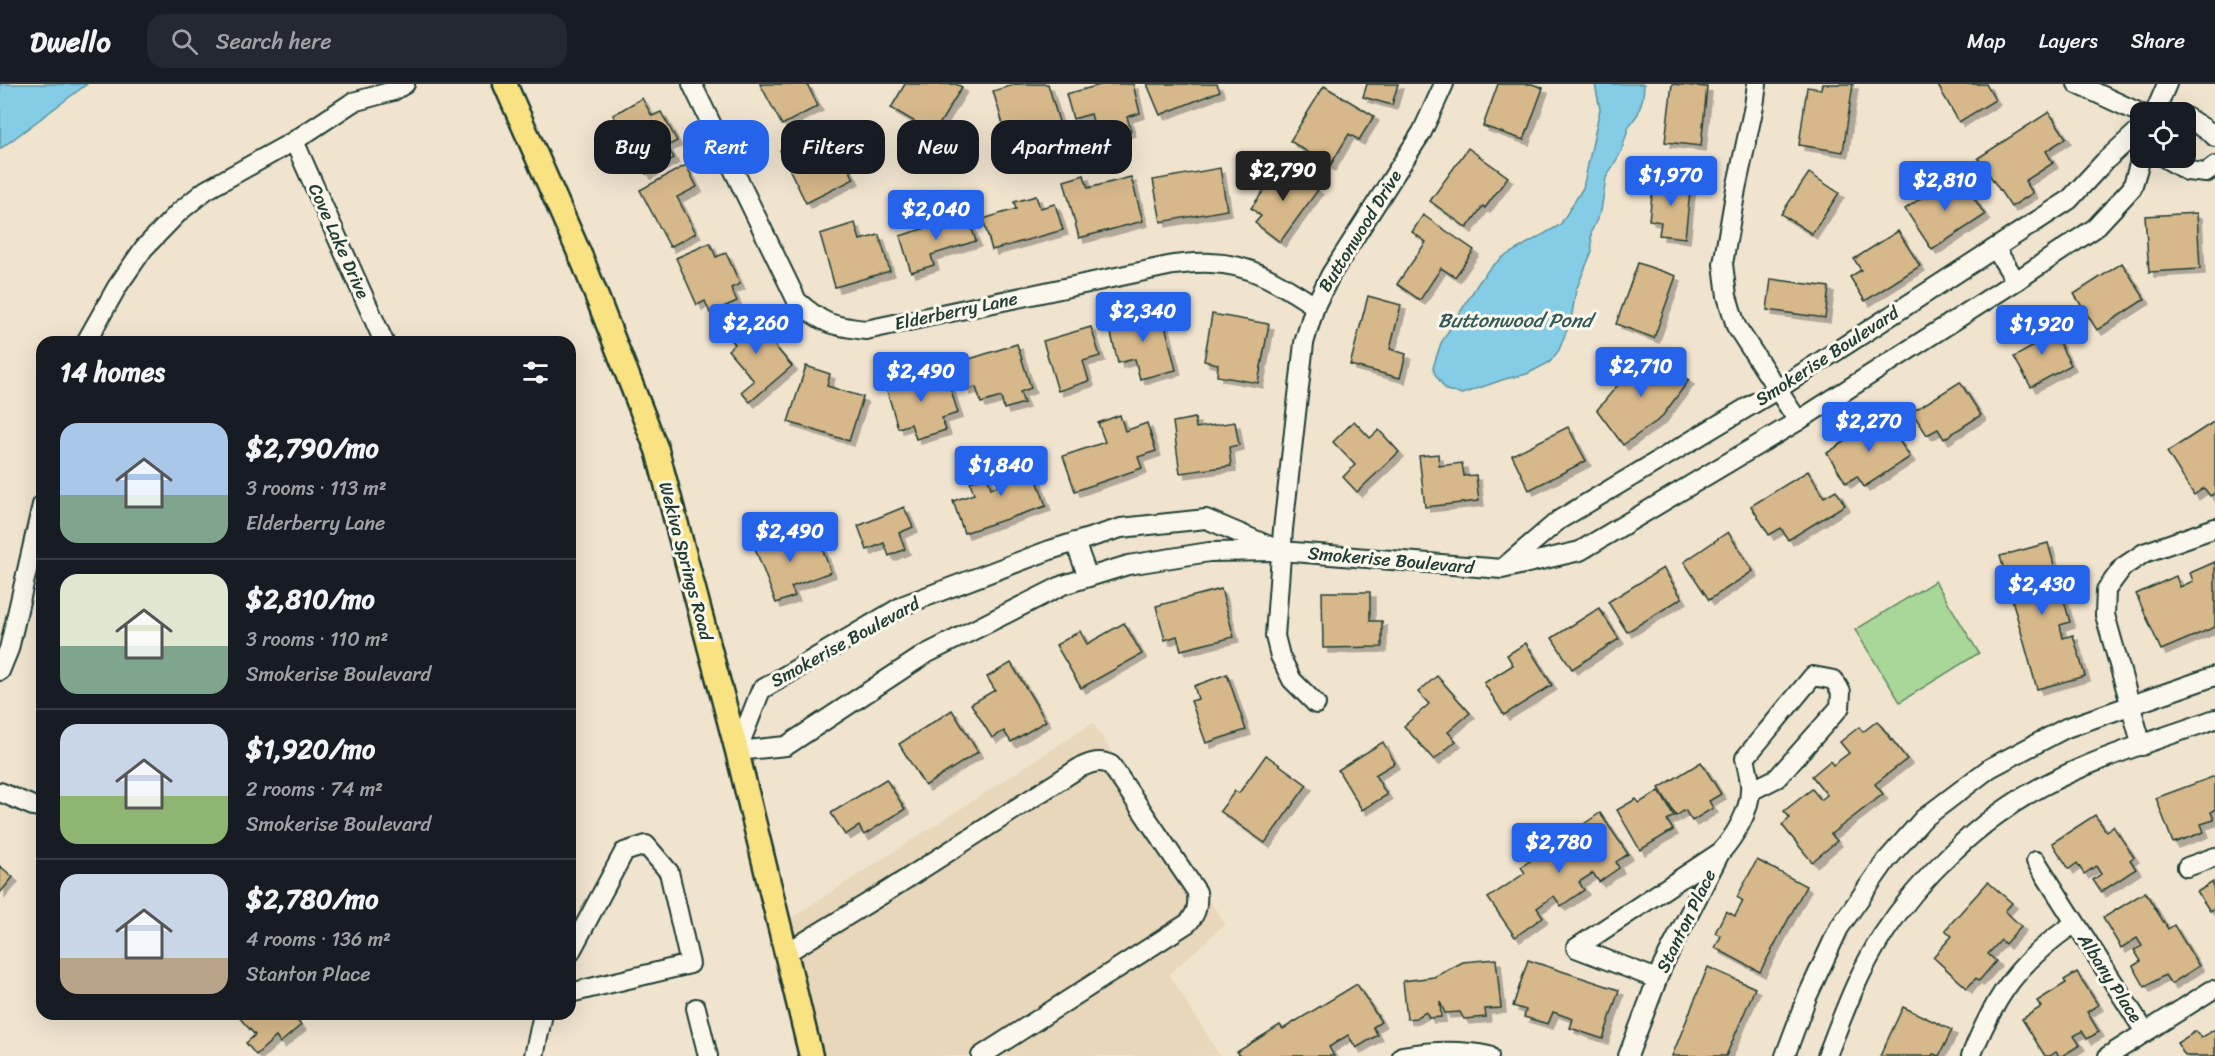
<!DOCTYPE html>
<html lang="en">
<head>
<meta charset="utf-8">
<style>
  :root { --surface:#171b24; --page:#242831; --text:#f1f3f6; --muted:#9ea1a6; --line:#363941; --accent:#2563eb }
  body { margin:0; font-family:Sriracha,sans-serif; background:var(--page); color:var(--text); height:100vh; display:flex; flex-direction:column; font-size:22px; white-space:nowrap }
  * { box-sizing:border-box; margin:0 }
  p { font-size:20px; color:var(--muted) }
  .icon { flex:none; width:33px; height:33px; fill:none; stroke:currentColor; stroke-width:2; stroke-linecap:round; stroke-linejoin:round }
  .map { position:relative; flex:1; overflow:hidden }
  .panel { position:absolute; left:36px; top:252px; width:540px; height:684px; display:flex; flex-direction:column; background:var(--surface); border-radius:18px; box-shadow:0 6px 24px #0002 }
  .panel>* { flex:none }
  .top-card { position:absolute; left:594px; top:36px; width:570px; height:54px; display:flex; gap:12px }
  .buttons { position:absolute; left:2130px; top:18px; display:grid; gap:12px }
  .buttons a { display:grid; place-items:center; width:66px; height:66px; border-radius:12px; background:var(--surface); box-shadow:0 6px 24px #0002; font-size:30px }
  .price { position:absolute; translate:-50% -51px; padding:0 14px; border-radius:6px; background:var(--accent); color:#fff; font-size:20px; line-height:39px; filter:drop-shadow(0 2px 3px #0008) }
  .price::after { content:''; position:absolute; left:50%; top:36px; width:18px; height:14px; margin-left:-9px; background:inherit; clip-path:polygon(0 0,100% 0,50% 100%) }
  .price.on { background:#222; color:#fff }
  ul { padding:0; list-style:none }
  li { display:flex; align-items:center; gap:18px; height:150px; padding:0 24px }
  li+li { border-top:2px solid var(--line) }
  li span { display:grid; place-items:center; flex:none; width:168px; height:120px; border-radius:18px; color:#555 }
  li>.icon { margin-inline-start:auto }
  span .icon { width:72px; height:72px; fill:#fffc; stroke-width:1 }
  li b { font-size:26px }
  h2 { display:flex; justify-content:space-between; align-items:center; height:72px; padding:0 24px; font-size:26px }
  .pill { padding:0 21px; border-radius:18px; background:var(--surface); box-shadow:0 6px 24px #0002; font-size:21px; line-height:54px }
  .pill.on { background:var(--accent); color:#fff }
  header { display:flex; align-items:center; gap:36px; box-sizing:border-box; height:84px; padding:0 30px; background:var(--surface); border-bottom:2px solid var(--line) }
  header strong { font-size:28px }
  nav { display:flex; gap:33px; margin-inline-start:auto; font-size:21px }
  .search { width:420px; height:54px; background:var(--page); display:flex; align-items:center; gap:15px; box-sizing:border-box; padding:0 21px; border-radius:18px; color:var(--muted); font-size:22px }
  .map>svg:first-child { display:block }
  .built { fill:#e8d7ba }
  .green { fill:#a8d797; stroke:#648a66; stroke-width:1.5 }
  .water { fill:#85cce6; stroke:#5c939f; stroke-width:1.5 }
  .building { fill:#d6b88a; stroke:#1f3d34; stroke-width:1.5; filter:url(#shadow) }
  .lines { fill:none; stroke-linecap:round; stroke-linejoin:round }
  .minor-casing { stroke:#1f3d34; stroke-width:22 }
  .major-casing { stroke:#1f3d34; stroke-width:27 }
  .minor { stroke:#fbf7ec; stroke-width:18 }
  .major { stroke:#f8e281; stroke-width:22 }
  .labels { text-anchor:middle; stroke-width:6; stroke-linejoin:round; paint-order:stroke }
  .street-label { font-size:18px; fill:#1f3d34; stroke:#fbf7ec }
  .water-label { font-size:20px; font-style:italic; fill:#335a58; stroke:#fbf7ec }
</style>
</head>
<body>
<header>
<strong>Dwello</strong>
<div class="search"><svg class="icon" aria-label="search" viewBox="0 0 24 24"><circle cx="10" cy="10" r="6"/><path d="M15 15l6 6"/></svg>Search here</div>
<nav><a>Map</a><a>Layers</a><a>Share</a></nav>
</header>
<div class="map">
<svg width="2215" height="972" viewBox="0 0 2215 972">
  <defs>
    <filter id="shadow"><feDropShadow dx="5" dy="5" stdDeviation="0" flood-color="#0004"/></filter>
  </defs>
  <rect width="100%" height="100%" fill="#f0e4cf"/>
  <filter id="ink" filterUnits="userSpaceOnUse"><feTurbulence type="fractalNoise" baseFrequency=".0167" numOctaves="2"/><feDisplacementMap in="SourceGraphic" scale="12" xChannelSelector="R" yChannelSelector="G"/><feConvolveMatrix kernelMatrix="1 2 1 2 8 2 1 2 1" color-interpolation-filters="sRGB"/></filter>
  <g filter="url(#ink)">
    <path class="built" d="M1093 639 1225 840 1169 890 1220 972H820L788 836Z"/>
    <path class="green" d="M1935 497 1979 569 1900 618 1855 546Z"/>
    <g class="water">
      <path d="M0 0H87L0 65Z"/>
      <path d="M1595 0H1644L1643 13 1638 30 1629 42 1621 68 1606 94 1601 127 1591 148 1592 167 1576 206 1571 236 1559 266 1550 278 1527 290 1505 295 1462 310 1446 306 1435 290 1433 284 1435 277 1441 259 1479 198 1489 185 1503 173 1560 141 1583 104 1600 25Z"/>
    </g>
    <g class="building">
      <path d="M760 0H807L818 22 782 41Z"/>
      <path d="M905 0H956L962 3 934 49 891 24Z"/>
      <path d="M1017 0H1048L1062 48 1022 60 1017 44 1005 47 993 7Z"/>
      <path d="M1104 0H1133L1140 29 1127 33 1131 47 1098 56 1091 30 1073 35 1066 10Z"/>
      <path d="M1147 0H1217L1220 7 1160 31Z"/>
      <path d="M1367 0H1398L1392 21 1363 13Z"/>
      <path d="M1498 0H1532L1543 4 1524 56 1483 42Z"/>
      <path d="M1672 0 1707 3 1701 62 1665 58Z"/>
      <path d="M1822 0H1853L1843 68 1799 61 1807 3 1821 5Z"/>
      <path d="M1937 0H1986L1995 16 1959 38Z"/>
      <path d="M1324 2 1374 32 1359 56 1349 50 1330 82 1290 57Z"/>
      <path d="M642 14 652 32 661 28 677 57 667 62 674 74 646 90 613 31Z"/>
      <path d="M2049 28 2066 54 2046 67 2053 79 2025 97 2033 109 2011 123 1978 74Z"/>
      <path d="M817 48 833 81 844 75 854 95 806 119 780 66Z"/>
      <path d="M1468 64 1508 93 1485 124 1483 122 1467 144 1430 117Z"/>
      <path d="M1283 80 1318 106 1280 158 1255 139 1261 132 1251 124Z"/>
      <path d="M686 81 697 103 677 113 696 149 670 163 640 106Z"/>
      <path d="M1220 84 1227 126 1161 138 1153 96Z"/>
      <path d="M1809 89 1839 109 1812 150 1781 130Z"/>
      <path d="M1958 89 1985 131 1932 166 1905 125Z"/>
      <path d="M1084 91 1088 104 1131 93 1143 137 1079 154 1064 97Z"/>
      <path d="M1654 95 1691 99 1685 154 1659 151 1661 138 1649 136Z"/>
      <path d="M1036 112 1040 124 1055 120 1063 146 992 166 983 135 1016 125 1014 118Z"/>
      <path d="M2197 129 2200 185 2149 188 2145 132Z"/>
      <path d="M967 131 976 157 931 171 934 181 911 188 900 152Z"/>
      <path d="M1423 131 1474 166 1455 193 1441 184 1420 216 1397 200 1426 158 1412 148Z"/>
      <path d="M855 139 860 156 879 151 890 187 835 203 820 150Z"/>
      <path d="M1898 147 1920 182 1865 217 1850 193 1861 186 1854 175Z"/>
      <path d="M710 159 716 173 726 169 740 200 731 204 737 217 710 229 705 217 697 221 676 174Z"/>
      <path d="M1638 179 1676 192 1654 254 1616 240Z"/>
      <path d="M2122 179 2145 215 2097 246 2074 210Z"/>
      <path d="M1771 195 1829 203 1825 234 1767 226Z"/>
      <path d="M1368 212 1401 221 1390 265 1406 270 1400 294 1350 281Z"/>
      <path d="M1161 225 1176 286 1140 295 1135 275 1118 279 1108 237Z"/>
      <path d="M745 227 792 282 750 318 741 308 754 297 728 266 735 260 723 246Z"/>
      <path d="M1212 230 1269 240 1258 299 1217 292 1218 280 1204 277Z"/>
      <path d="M2047 237 2071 281 2031 303 2014 273 2032 263 2025 250Z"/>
      <path d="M1091 243 1100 272 1083 277 1089 297 1058 307 1043 257Z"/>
      <path d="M1017 260 1031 304 1020 308 1024 319 1004 325 1001 313 981 319 976 303 965 306 957 279Z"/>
      <path d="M1644 269 1689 296 1661 334 1623 361 1597 326Z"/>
      <path d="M806 282 830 290 827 302 863 313 849 357 788 338Z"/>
      <path d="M906 286 910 300 946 289 958 329 942 334 946 346 916 355 911 340 898 344 883 293Z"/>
      <path d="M1960 298 1981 331 1944 355 1938 345 1927 351 1912 328Z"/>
      <path d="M1120 331 1125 347 1147 339 1156 367 1138 373 1142 384 1075 407 1063 372 1105 358 1098 339Z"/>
      <path d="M1883 332 1910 373 1864 403 1857 392 1846 399 1827 369Z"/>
      <path d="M1195 334 1196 344 1235 338 1239 361 1229 363 1231 382 1180 389 1173 338Z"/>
      <path d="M1354 337 1370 354 1379 346 1399 368 1357 408 1343 393 1355 381 1333 358Z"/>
      <path d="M2215 337V409L2210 412 2204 404 2194 411 2167 368Z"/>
      <path d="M1568 343 1586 377 1529 406 1512 371Z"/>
      <path d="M1438 370 1439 382 1462 379 1464 392 1476 391 1479 417 1425 423 1419 372Z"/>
      <path d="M1029 372 1046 422 964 449 953 417 974 410 970 398 987 392 991 404 1001 401 996 383Z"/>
      <path d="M1808 387 1824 413 1836 406 1845 421 1788 456 1781 444 1769 451 1751 422Z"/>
      <path d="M904 423 913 443 899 449 905 465 889 472 884 459 867 466 858 442Z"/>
      <path d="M791 445 795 456 803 453 807 464 820 459 831 488 791 503 795 512 776 519 753 459Z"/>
      <path d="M1728 448 1753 487 1709 516 1684 478Z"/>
      <path d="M2048 459 2070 538 2060 541 2063 554 2073 551 2085 592 2037 605 2000 472Z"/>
      <path d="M2215 478V543L2161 566 2136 510 2176 492 2180 503 2193 497 2190 489Z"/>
      <path d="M1663 484 1682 514 1627 548 1608 518Z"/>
      <path d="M1221 505 1234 553 1181 566 1177 552 1165 556 1156 522Z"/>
      <path d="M1322 508H1370V537H1382V563L1323 564Z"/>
      <path d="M1599 524 1619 555 1572 585 1552 554Z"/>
      <path d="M1124 539 1142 570 1081 604 1056 561 1080 547 1087 560Z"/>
      <path d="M1526 559 1552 601 1504 631 1484 599 1513 581 1507 571Z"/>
      <path d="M1011 579 1046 637 1011 658 1004 647 992 654 971 620 995 606 987 593Z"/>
      <path d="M1227 590 1246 646 1206 659 1191 617 1198 615 1194 602Z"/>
      <path d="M1437 592 1470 629 1448 648 1456 657 1434 676 1404 642 1429 620 1418 608Z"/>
      <path d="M952 626 978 668 925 702 899 660Z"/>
      <path d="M1877 637 1907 675 1875 700 1883 710 1831 750 1837 757 1812 778 1782 741 1790 734 1784 727 1812 705 1821 716 1827 711 1812 692 1830 677 1833 681 1849 669 1840 658 1859 643 1863 648Z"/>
      <path d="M1383 658 1395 679 1375 691 1387 711 1362 726 1338 686Z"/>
      <path d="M1266 671 1307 701 1265 759 1220 727 1235 707 1239 709Z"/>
      <path d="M1701 678 1721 710 1709 717 1713 724 1692 737 1685 726 1676 732 1659 704Z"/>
      <path d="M2215 692V726L2211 728 2214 736 2201 740 2204 748 2173 759 2156 714Z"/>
      <path d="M886 695 905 725 864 751 859 742 845 751 831 729Z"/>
      <path d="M1659 707 1674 732 1667 736 1673 746 1640 766 1617 726 1636 715 1639 719Z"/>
      <path d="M1600 729 1628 770 1616 778 1619 784 1599 798 1593 789 1579 798 1584 806 1561 822 1554 812 1537 824 1543 833 1515 853 1488 814 1525 789 1521 783Z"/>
      <path d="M2095 731 2106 747 2113 742 2134 773 2130 776 2136 785 2101 808 2093 796 2101 790 2096 782 2084 790 2077 779 2069 785 2052 759Z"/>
      <path d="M1757 776 1806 802 1760 888 1715 864 1721 852 1715 849 1726 827 1735 832 1743 817 1737 813Z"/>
      <path d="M0 782 13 793 0 809Z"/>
      <path d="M1988 798 2012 819 2005 827 2021 842 2005 860 2001 856 1988 870 1996 877 1979 897 1976 894 1967 904 1933 873 1952 852 1945 846Z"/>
      <path d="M2213 798 2215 824 2210 827 2197 808Z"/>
      <path d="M2145 808 2168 845 2174 841 2199 882 2171 900 2165 891 2145 903 2133 882 2141 877 2134 866 2142 862 2137 854 2121 864 2103 834Z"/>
      <path d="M1496 875 1501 924 1485 925 1486 933 1464 935 1460 928 1445 929 1440 918 1441 933 1429 934 1426 928 1416 934 1407 935 1403 897 1434 893 1463 878Z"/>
      <path d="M1528 876 1619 906 1603 955 1570 944 1573 935 1553 928 1548 940 1524 933 1526 926 1513 922Z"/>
      <path d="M1708 883 1755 904 1726 972H1672Z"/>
      <path d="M2077 888 2098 921 2087 928 2099 948 2087 955 2082 947 2074 952 2080 961 2062 972H2059L2056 968 2050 972H2045L2022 935 2041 923 2037 917 2066 899 2064 896Z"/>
      <path d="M1357 900 1381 938 1373 943 1378 951 1356 964 1348 951 1329 963 1334 972H1239L1237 968 1280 941 1283 945Z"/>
      <path d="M1903 923 1952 946 1939 972 1933 970 1932 972H1880Z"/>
      <path d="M236 930H291L301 941 280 959 276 953 256 971 246 959 255 951Z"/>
      <path d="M2215 945V972H2185L2177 959 2196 947 2201 954Z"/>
    </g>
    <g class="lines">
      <defs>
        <g id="minor">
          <path d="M692 0 797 217C823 240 831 242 866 246L1173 181C1185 180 1199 178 1211 179 1252 180 1282 201 1315 222"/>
          <path d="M1757 0 1754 22 1736 105 1723 180 1727 212 1736 242 1798 337"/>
          <path d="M2077 0 2140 29"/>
          <path d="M2155 28 2167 0"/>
          <path d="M2186 33 2210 48 2215 53"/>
          <path d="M294 57 384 258"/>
          <path d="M2165 74 2187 87 2206 89 2215 82"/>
          <path d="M1995 164 2016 197"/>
          <path d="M86 258 117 203 144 164 179 128 206 106 294 57 353 18 393 7 405 0"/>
          <path d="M1075 458 1088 493"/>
          <path d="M1281 467 1206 435 1121 444 1050 466 904 521 761 606 737 667 786 662 924 571 1063 501 1128 481 1209 468 1281 467 1502 485 1580 467 1798 337 2016 197 2095 144 2132 104 2141 74"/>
          <path d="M1504 483 1559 436 1778 305 2069 116 2105 77 2140 45"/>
          <path d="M0 587 9 565 42 421"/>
          <path d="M1316 620 1292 596 1280 572 1275 552 1283 445 1304 259 1315 222 1331 190 1422 48 1444 0"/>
          <path d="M2142 662 2105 531 2106 506 2123 483 2144 469 2215 444"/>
          <path d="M0 708 33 722 42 723"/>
          <path d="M2036 777 2145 948"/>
          <path d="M2187 783 2215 773"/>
          <path d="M570 869 624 768 646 761 669 788 690 880 570 909"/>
          <path d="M786 869 886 808 1079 684C1091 679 1099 675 1111 681L1197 808C1198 822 1197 829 1188 839L981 972"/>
          <path d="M1657 895 1576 864 1719 769"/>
          <path d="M696 924 708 972"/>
          <path d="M534 972 543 930"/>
          <path d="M1402 972C1431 967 1459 965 1489 972"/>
          <path d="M1628 972 1662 883 1720 769C1734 753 1750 728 1750 706 1751 696 1747 684 1745 674L1813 592 1834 596 1841 608 1840 623 1777 694 1751 707"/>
          <path d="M1785 972 1807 913 1839 844 1886 777 1923 735 1990 684 2066 644 2215 592"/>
          <path d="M1827 972C1843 931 1858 889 1882 852 1920 794 1979 736 2041 703 2095 674 2157 656 2215 635"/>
          <path d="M1971 972C1996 910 2019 877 2075 839"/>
          <path d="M2108 972 2212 906"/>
        </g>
        <path id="major" d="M505 0 584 180 657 366 737 667 811 972"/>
      </defs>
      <use href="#minor" class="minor-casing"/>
      <use href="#major" class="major-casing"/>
      <use href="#minor" class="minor"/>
      <use href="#major" class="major"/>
    </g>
  </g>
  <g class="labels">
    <g class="street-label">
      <text transform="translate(1360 147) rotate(-58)" y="6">Buttonwood Drive</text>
      <text transform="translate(339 157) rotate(66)" y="6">Cove Lake Drive</text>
      <text transform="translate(956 227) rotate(-12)" y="6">Elderberry Lane</text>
      <text transform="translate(1827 272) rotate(-33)" y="6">Smokerise Boulevard</text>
      <text transform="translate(1391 476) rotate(5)" y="6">Smokerise Boulevard</text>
      <text transform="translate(686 477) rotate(75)" y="6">Wekiva Springs Road</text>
      <text transform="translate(845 558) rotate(-29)" y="6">Smokerise Boulevard</text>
      <text transform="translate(1686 837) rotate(-64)" y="6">Stanton Place</text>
      <text transform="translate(2110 894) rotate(57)" y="6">Albany Place</text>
    </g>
    <g class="water-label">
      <text x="1515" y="243">Buttonwood Pond</text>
    </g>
  </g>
</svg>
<div class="buttons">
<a><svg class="icon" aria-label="locate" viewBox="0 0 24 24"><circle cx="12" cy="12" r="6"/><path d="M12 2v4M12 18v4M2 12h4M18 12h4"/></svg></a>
</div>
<b class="price on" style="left:1283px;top:118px">$2,790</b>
<b class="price" style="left:1671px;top:123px">$1,970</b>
<b class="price" style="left:1945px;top:128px">$2,810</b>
<b class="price" style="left:936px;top:157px">$2,040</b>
<b class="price" style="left:1143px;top:259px">$2,340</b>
<b class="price" style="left:756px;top:271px">$2,260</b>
<b class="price" style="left:2042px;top:272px">$1,920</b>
<b class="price" style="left:1641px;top:314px">$2,710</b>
<b class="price" style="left:921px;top:319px">$2,490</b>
<b class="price" style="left:1869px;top:369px">$2,270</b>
<b class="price" style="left:1001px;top:413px">$1,840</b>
<b class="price" style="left:790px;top:479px">$2,490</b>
<b class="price" style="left:2042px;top:532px">$2,430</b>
<b class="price" style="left:1559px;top:790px">$2,780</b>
<div class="top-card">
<a class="pill">Buy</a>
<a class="pill on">Rent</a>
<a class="pill">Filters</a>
<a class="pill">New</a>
<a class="pill">Apartment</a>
</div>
<section class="panel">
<h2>14 homes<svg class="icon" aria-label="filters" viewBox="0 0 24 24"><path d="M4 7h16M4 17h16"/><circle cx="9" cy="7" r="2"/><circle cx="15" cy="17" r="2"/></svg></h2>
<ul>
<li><span style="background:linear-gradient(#a9c7e8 60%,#7fa58c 0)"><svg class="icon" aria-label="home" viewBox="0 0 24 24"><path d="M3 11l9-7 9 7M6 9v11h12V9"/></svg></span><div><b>$2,790/mo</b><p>3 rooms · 113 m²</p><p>Elderberry Lane</p></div></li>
<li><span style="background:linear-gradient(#dfe7d0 60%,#7fa58c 0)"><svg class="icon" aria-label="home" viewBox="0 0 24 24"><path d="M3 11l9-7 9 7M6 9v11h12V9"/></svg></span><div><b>$2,810/mo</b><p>3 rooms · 110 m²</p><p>Smokerise Boulevard</p></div></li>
<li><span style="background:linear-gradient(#c9d6e8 60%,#8fb573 0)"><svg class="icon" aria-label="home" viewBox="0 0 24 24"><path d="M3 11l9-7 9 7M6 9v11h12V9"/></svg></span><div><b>$1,920/mo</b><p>2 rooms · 74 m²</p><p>Smokerise Boulevard</p></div></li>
<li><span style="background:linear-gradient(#c9d6e8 70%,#b9a48a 0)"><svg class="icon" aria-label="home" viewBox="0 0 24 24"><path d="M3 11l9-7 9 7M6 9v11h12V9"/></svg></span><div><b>$2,780/mo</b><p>4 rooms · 136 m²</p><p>Stanton Place</p></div></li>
</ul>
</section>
</div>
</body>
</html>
